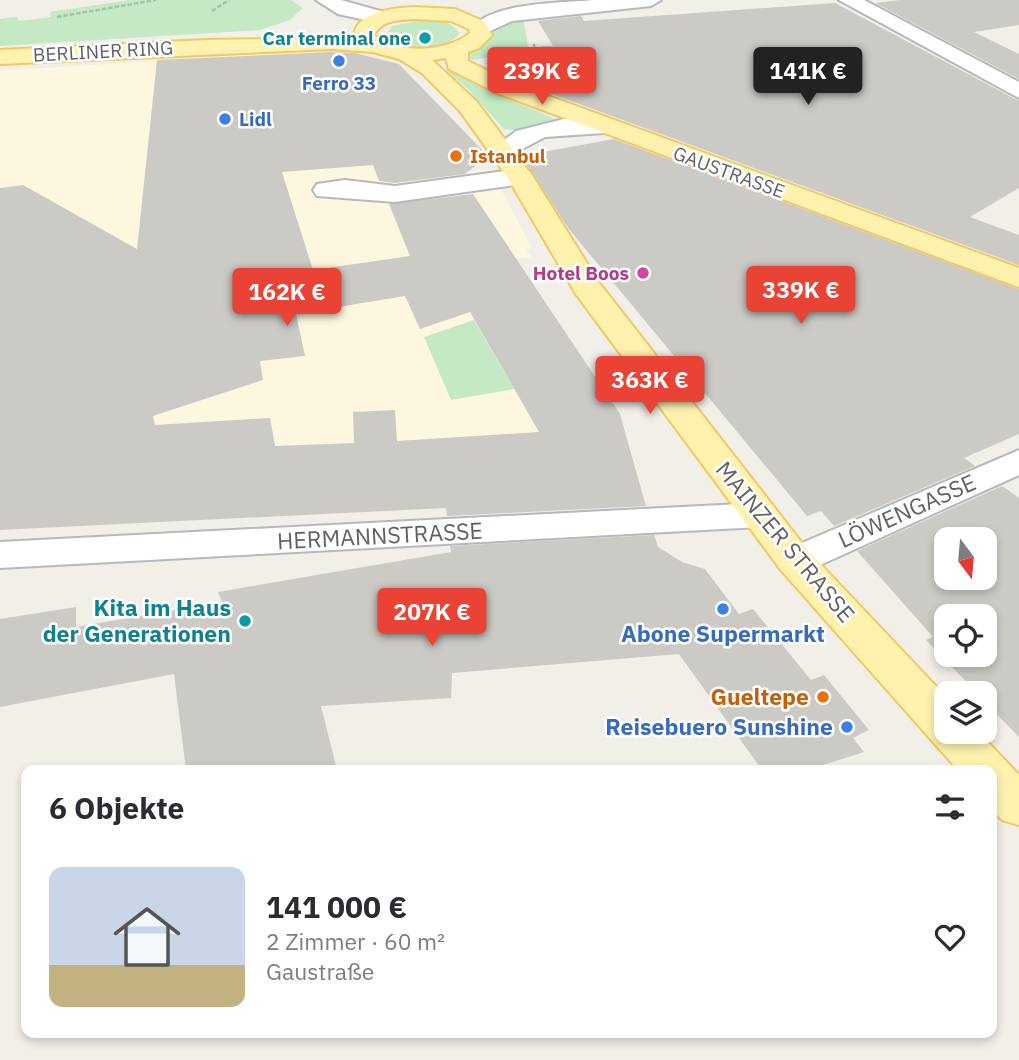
<!DOCTYPE html>
<html lang="de">
<head>
<meta charset="utf-8">
<style>
  :root { --surface:#fff; --page:#f2f2f3; --text:#2b2b33; --muted:#7c7c81; --accent:#ea4335 }
  body { margin:0; font-family:"IBM Plex Sans",sans-serif; background:var(--page); color:var(--text); height:100vh; display:flex; flex-direction:column; font-size:26px; white-space:nowrap }
  * { box-sizing:border-box; margin:0 }
  p { font-size:23px; color:var(--muted) }
  .icon { flex:none; width:38px; height:38px; fill:none; stroke:currentColor; stroke-width:2; stroke-linecap:round; stroke-linejoin:round }
  .map { position:relative; flex:1; overflow:hidden }
  .panel { position:absolute; left:21px; top:765px; width:976px; height:273px; display:flex; flex-direction:column; background:var(--surface); border-radius:14px; box-shadow:0 4px 10px #0003 }
  .panel>* { flex:none }
  .needle { width:46px; rotate:164deg }
  .controls { position:absolute; left:934px; top:527px; display:grid; gap:14px }
  .controls a { display:grid; place-items:center; width:63px; height:63px; border-radius:14px; background:var(--surface); box-shadow:0 4px 10px #0003; font-size:35px }
  .price { position:absolute; translate:-50% -60px; padding:0 16px; border-radius:7px; background:var(--accent); color:#fff; font-size:23px; line-height:46px; filter:drop-shadow(0 2px 4px #0008) }
  .price::after { content:''; position:absolute; left:50%; top:42px; width:21px; height:16px; margin-left:-10px; background:inherit; clip-path:polygon(0 0,100% 0,50% 100%) }
  .price.current { background:#222; color:#fff }
  ul { padding:0; list-style:none }
  li { display:flex; align-items:center; gap:21px; height:175px; padding:0 28px }
  li span { display:grid; place-items:center; flex:none; width:196px; height:140px; border-radius:14px; color:#555 }
  li>.icon { margin-inline-start:auto }
  span .icon { width:84px; height:84px; fill:#fffc; stroke-width:1 }
  li b { font-size:30px }
  h2 { display:flex; justify-content:space-between; align-items:center; height:84px; padding:0 28px; font-size:30px }
  .map>svg:first-child { display:block }
  .commercial { fill:#fef7e0 }
  .green { fill:#c5e8c5 }
  .building { fill:#cccac5; fill-rule:evenodd }
  .lines { fill:none; stroke-linecap:round; stroke-linejoin:round }
  .minor-casing { stroke:#b5b8bc; stroke-width:4 }
  .major-casing { stroke:#f2c960; stroke-width:4 }
  .path { stroke:#9cc7a9; stroke-width:2.5; stroke-dasharray:4.5 2; stroke-linecap:butt }
  .minor { fill:#fff; fill-rule:evenodd }
  .major { fill:#fff2af; fill-rule:evenodd }
  .culture-dot { fill:#0f9aa8; stroke:#fff; stroke-width:2.5 }
  .shop-dot { fill:#3f7fe0; stroke:#fff; stroke-width:2.5 }
  .food-dot { fill:#e8710a; stroke:#fff; stroke-width:2.5 }
  .hotel-dot { fill:#d1479c; stroke:#fff; stroke-width:2.5 }
  .labels { text-anchor:middle; stroke-width:5; stroke-linejoin:round; paint-order:stroke }
  .far-culture-label { font-size:19px; font-weight:bold; fill:#0d838f; stroke:#fff; text-anchor:end }
  .far-street-label { font-size:19px; fill:#5f6368; stroke:#fff }
  .far-shop-label { font-size:19px; font-weight:bold; fill:#366cbe; stroke:#fff }
  .far-food-label { font-size:19px; font-weight:bold; fill:#c56008; stroke:#fff; text-anchor:start }
  .far-hotel-label { font-size:19px; font-weight:bold; fill:#b23c85; stroke:#fff; text-anchor:end }
  .street-label { font-size:23px; fill:#5f6368; stroke:#fff }
  .culture-label { font-size:23px; font-weight:bold; fill:#0d838f; stroke:#fff; text-anchor:end }
  .shop-label { font-size:23px; font-weight:bold; fill:#366cbe; stroke:#fff }
  .food-label { font-size:23px; font-weight:bold; fill:#c56008; stroke:#fff; text-anchor:end }
</style>
</head>
<body>
<div class="map">
<svg width="1019" height="1060" viewBox="0 0 1019 1060">
  <rect width="100%" height="100%" fill="#f1efe8"/>
  <path class="commercial" d="M323 50 303 64 379 165 389 183 490 169 532 248 526 249 531 257 517 259 594 375 624 426 643 493 442 508 0 530V71Z"/>
  <g class="green">
    <path d="M130 0H291L303 8 290 20 260 30 0 46V19L17 17 19 21 51 17 50 12Z"/>
    <path d="M523 17 529 51 471 60 469 54 486 42 494 27Z"/>
    <path d="M424 20 447 22 460 33C447 51 400 52 386 35L392 26Z"/>
    <path d="M530 56 532 84 485 63Z"/>
    <path d="M453 69 489 91 555 119 514 130 504 129 465 86 445 70Z"/>
    <path d="M474 320 514 389 451 400 424 337Z"/>
  </g>
  <g class="building">
    <path d="M900 0H1019V25L974 32 1019 54V79L875 3Z"/>
    <path d="M835 3 1019 101V188L970 217 1019 235V265L549 93 541 46H553L538 21 581 16 584 21Z"/>
    <path d="M331 52 355 53 399 64 488 156 465 174 395 183 379 181 373 165 282 172 313 270 410 256 389 204 473 194 620 414 646 506 447 516 446 508 0 530V188L23 185 137 249 157 60ZM405 296 420 329 470 312 539 432 397 441 395 410 353 412 354 443 275 446 270 418 155 425 153 416 263 380 260 361 305 356 296 314Z"/>
    <path d="M614 139 1019 289V434L964 458 975 466 834 526 821 511 807 516 568 228 521 156Z"/>
    <path d="M1002 486 1019 498V737L985 702V693H977L926 640 933 637 857 551ZM947 539H985V578H947ZM947 616H985V654H947Z"/>
    <path d="M654 535 658 547 682 562 705 569 739 614 753 609 811 680 824 675 869 730 853 738 864 752 808 770H762L679 654 452 673 451 698 321 706 337 770H186L174 674 0 707V619L76 607V627L222 602 218 592 451 552 450 546Z"/>
  </g>
  <g class="lines">
    <defs>
      <g id="minor">
        <path d="M316 0H341L391 14 394 18 384 24 338 14Z"/>
        <path d="M594 0H661L651 6 512 21 481 35 471 29C490 2 562 3 594 0Z"/>
        <path d="M839 0H864L1019 82V98Z"/>
        <path d="M564 119 613 121 616 126 613 131 604 133 545 137 503 159 494 156 490 151 516 131Z"/>
        <path d="M520 169 529 171 533 177 529 183 395 202 317 196 313 190 317 184 345 180 395 186Z"/>
        <path d="M1019 450V475L809 570 795 574 781 570 775 561 781 552Z"/>
        <path d="M760 503 773 506 779 515 773 524 760 527 0 568V542Z"/>
      </g>
      <path id="major" d="M414 7 455 9 485 22 492 35 479 48 468 52V61L513 83 1019 268V287L497 93 449 69 446 58 432 60 476 101 533 177 600 284 809 552 947 698V732H978L1019 775V825L1002 820 992 809V770H958L781 570 576 294 508 178 460 111 422 73 399 59 373 52 331 49 0 64V50L206 40 354 38C353 12 394 8 414 7ZM414 19 451 21 469 29 470 33C447 52 397 55 374 35 382 20 399 20 414 19Z"/>
    </defs>
    <use href="#minor" class="minor-casing"/>
    <use href="#major" class="major-casing"/>
    <g class="path">
      <path d="M212 11 229 0"/>
      <path d="M57 17 156 0"/>
      <path d="M521 55 535 53 534 44"/>
    </g>
    <use href="#minor" class="minor"/>
    <use href="#major" class="major"/>
  </g>
  <g class="culture-dot">
    <circle cx="425" cy="38" r="7"/>
    <circle cx="245" cy="621" r="7"/>
  </g>
  <g class="shop-dot">
    <circle cx="339" cy="61" r="7"/>
    <circle cx="225" cy="119" r="7"/>
    <circle cx="723" cy="609" r="7"/>
    <circle cx="847" cy="727" r="7"/>
  </g>
  <g class="food-dot">
    <circle cx="456" cy="156" r="7"/>
    <circle cx="823" cy="697" r="7"/>
  </g>
  <circle class="hotel-dot" cx="643" cy="273" r="7"/>
  <g class="labels">
    <g class="far-culture-label">
      <text x="411" y="45">Car terminal one</text>
    </g>
    <g class="far-street-label">
      <text transform="translate(103 51) rotate(-3)" y="7">BERLINER RING</text>
      <text transform="translate(729 172) rotate(20)" y="7">GAUSTRASSE</text>
    </g>
    <g class="far-shop-label">
      <text x="339" y="90">Ferro 33</text>
      <text x="239" y="126" text-anchor="start">Lidl</text>
    </g>
    <g class="far-food-label">
      <text x="470" y="163">Istanbul</text>
    </g>
    <g class="far-hotel-label">
      <text x="629" y="280">Hotel Boos</text>
    </g>
    <g class="street-label">
      <text transform="translate(907 511) rotate(-24)" y="8">LÖWENGASSE</text>
      <text transform="translate(380 536) rotate(-3)" y="8">HERMANNSTRASSE</text>
      <text transform="translate(785 542) rotate(50)" y="8">MAINZER STRASSE</text>
    </g>
    <g class="culture-label">
      <text x="231" y="616">Kita im Haus<tspan x="231" dy="26">der Generationen</tspan></text>
    </g>
    <g class="shop-label">
      <text x="723" y="642">Abone Supermarkt</text>
      <text x="833" y="735" text-anchor="end">Reisebuero Sunshine</text>
    </g>
    <g class="food-label">
      <text x="809" y="705">Gueltepe</text>
    </g>
  </g>
</svg>
<div class="controls">
<a><svg class="needle" viewBox="-14 -14 28 28"><path d="M0-13l5 13h-10z" fill="#e53935"/><path d="M0 13l5-13h-10z" fill="#7c7c81"/></svg></a>
<a><svg class="icon" aria-label="locate" viewBox="0 0 24 24"><circle cx="12" cy="12" r="6"/><path d="M12 2v4M12 18v4M2 12h4M18 12h4"/></svg></a>
<a><svg class="icon" aria-label="layers" viewBox="0 0 24 24"><path d="M12 4l9 5-9 5-9-5zM3 14l9 5 9-5"/></svg></a>
</div>
<b class="price" style="left:542px;top:107px">239K €</b>
<b class="price current" style="left:808px;top:107px">141K €</b>
<b class="price" style="left:801px;top:326px">339K €</b>
<b class="price" style="left:287px;top:328px">162K €</b>
<b class="price" style="left:650px;top:416px">363K €</b>
<b class="price" style="left:432px;top:648px">207K €</b>
<section class="panel">
<h2>6 Objekte<svg class="icon" aria-label="filters" viewBox="0 0 24 24"><path d="M4 7h16M4 17h16"/><circle cx="9" cy="7" r="2"/><circle cx="15" cy="17" r="2"/></svg></h2>
<ul>
<li><span style="background:linear-gradient(#c9d6e8 70%,#c2b280 0)"><svg class="icon" aria-label="home" viewBox="0 0 24 24"><path d="M3 11l9-7 9 7M6 9v11h12V9"/></svg></span><div><b>141 000 €</b><p>2 Zimmer · 60 m²</p><p>Gaustraße</p></div><svg class="icon" aria-label="heart" viewBox="0 0 24 24"><path d="M12 20l-8-8c-3-5 5-10 8-4 3-6 11-1 8 4z"/></svg></li>
</ul>
</section>
</div>
</body>
</html>
